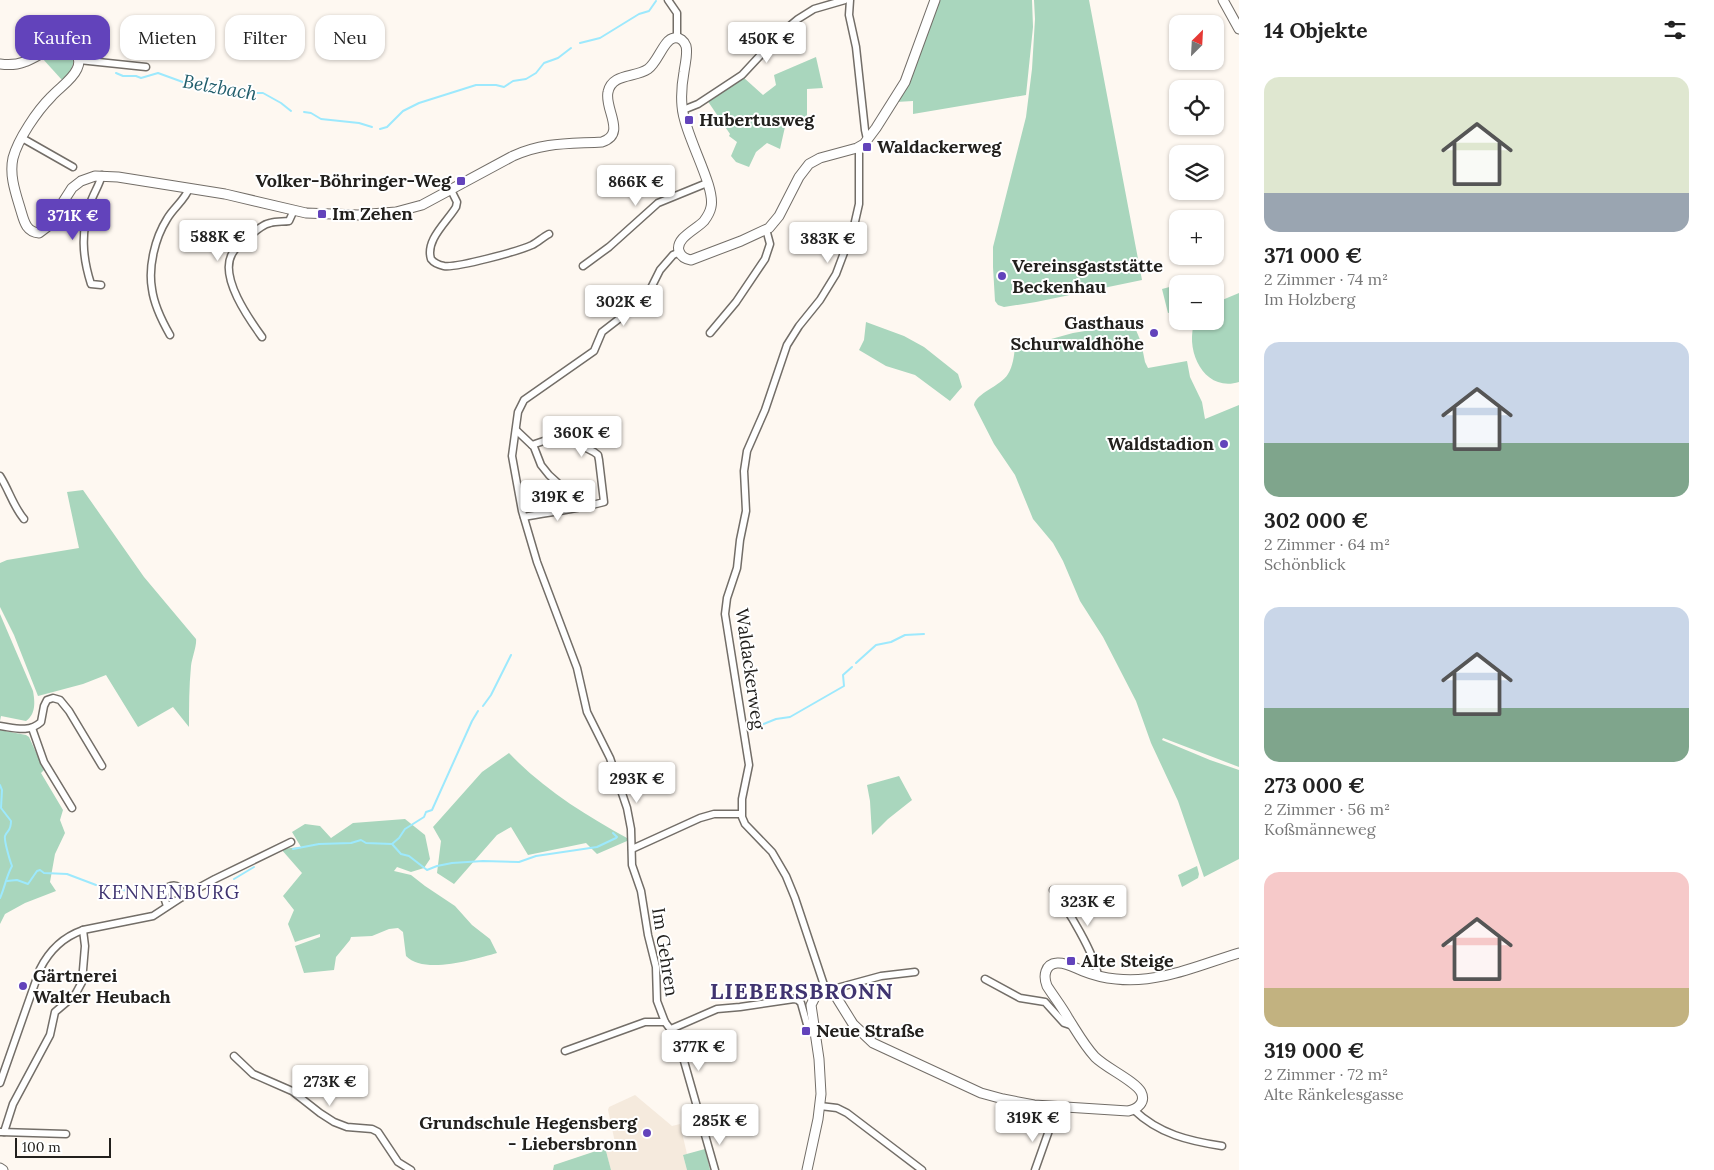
<!DOCTYPE html>
<html lang="de">
<head>
<meta charset="utf-8">
<style>
  :root { --surface:#fff; --page:#f2f2f2; --text:#222; --muted:#767676; --accent:#6243bb }
  body { margin:0; font-family:Lora,serif; background:var(--page); color:var(--text); height:100vh; display:flex; flex-direction:column; font-size:19px; white-space:nowrap }
  * { box-sizing:border-box; margin:0 }
  p { font-size:16px; color:var(--muted) }
  .icon { flex:none; width:28px; height:28px; fill:none; stroke:currentColor; stroke-width:2; stroke-linecap:round; stroke-linejoin:round }
  .map { position:relative; flex:1; overflow:hidden }
  .sheet { display:flex; flex-direction:column; background:var(--surface); width:475px }
  .sheet>* { flex:none }
  .banner { position:absolute; left:15px; top:15px; width:475px; height:45px; display:flex; gap:10px }
  .needle { width:32px; rotate:24deg }
  .fabs { position:absolute; left:1169px; top:15px; display:grid; gap:10px }
  .fabs a { display:grid; place-items:center; width:55px; height:55px; border-radius:10px; background:var(--surface); box-shadow:0 1px 4px #0004; font-size:25px }
  .scale { position:absolute; left:15px; bottom:12px; width:96px; box-sizing:border-box; padding-left:5px; border:2px solid #22201d; border-top:0; font-size:14px; line-height:18px; white-space:nowrap; color:#22201d; -webkit-text-stroke:4px #fff; paint-order:stroke }
  .price { position:absolute; translate:-50% -42px; padding:0 11px; border-radius:5px; background:#fff; color:#222; font-size:16px; line-height:32px; filter:drop-shadow(0 1px 2px #0008) }
  .price::after { content:''; position:absolute; left:50%; top:30px; width:15px; height:11px; margin-left:-8px; background:inherit; clip-path:polygon(0 0,100% 0,50% 100%) }
  .price.on { background:var(--accent); color:#fff }
  ul { padding:0; list-style:none }
  li { display:grid; align-content:center; gap:10px; height:265px; padding:0 25px }
  li span { display:grid; place-items:center; height:155px; border-radius:15px; color:#555 }
  li>.icon { margin-inline-start:auto }
  span .icon { width:90px; height:90px; fill:#fffc; stroke-width:1 }
  li b { font-size:21px }
  h2 { display:flex; justify-content:space-between; align-items:center; height:60px; padding:0 25px; font-size:21px }
  .pill { padding:0 18px; border-radius:15px; background:var(--surface); box-shadow:0 1px 4px #0004; font-size:18px; line-height:45px }
  .pill.on { background:var(--accent); color:#fff }
  main { display:flex; flex:1; min-height:0 }
  .map>svg:first-child { display:block }
  .built { fill:#f5eadd }
  .green { fill:#a9d6bd }
  .lines { fill:none; stroke-linecap:round; stroke-linejoin:round }
  .stream { stroke:#9de9fd; stroke-width:2 }
  .street-casing { stroke:#736e68; stroke-width:9 }
  .secondary-casing { stroke:#736e68; stroke-width:11 }
  .street { stroke:#fff; stroke-width:6 }
  .secondary { stroke:#fff; stroke-width:9 }
  .poi-dot { fill:#6243bb; stroke:#fff; stroke-width:2 }
  .labels { text-anchor:middle; stroke-width:4; stroke-linejoin:round; paint-order:stroke }
  .poi-label { font-size:18px; font-weight:bold; fill:#22201d; stroke:#fff; text-anchor:start }
  .street-label { font-size:18px; fill:#22201d; stroke:#fff }
  .water-label { font-size:19px; font-style:italic; fill:#215e6c; stroke:#fff }
  .neighbourhood-label { font-size:19px; letter-spacing:1px; fill:#403470; stroke:#fff }
  .district-label { font-size:22px; font-weight:bold; letter-spacing:1px; fill:#403470; stroke:#fff }
</style>
</head>
<body>
<main>
<div class="map">
<svg width="1239" height="1170" viewBox="0 0 1239 1170">
  <rect width="100%" height="100%" fill="#fef8f1"/>
  <path class="built" d="M635 1095 672 1126 680 1124 687 1154 683 1155 687 1170H611L606 1151 616 1147 608 1110 609 1107Z"/>
  <g class="green">
    <path d="M938 0H1032L1033 27 1026 95 913 114V101L896 102Z"/>
    <path d="M1034 0H1089L1142 280 1036 302 1004 307 998 305 995 301 993 267V247L1026 117 1032 69 1035 19Z"/>
    <path d="M57 51C65 50 71 52 74 60L71 71 62 80 42 58Z"/>
    <path d="M816 57 823 88 807 89V120L787 118 780 149 767 143 756 152 749 167 736 162 731 156 737 142 729 136 730 134 707 100 743 77 763 95 776 85 774 75Z"/>
    <path d="M1177 285V311L1168 313 1162 289Z"/>
    <path d="M1239 293V382C1204 393 1184 350 1195 321H1215V303Z"/>
    <path d="M866 322 904 336 924 347 958 374 962 387 950 401 915 375 886 366 859 350 864 340Z"/>
    <path d="M1133 323 1141 342 1145 362 1148 368 1187 361 1190 377 1202 402 1205 419 1239 405V767L1163 738 1162 740 1210 760 1239 770V859L1204 877 1178 801 1151 743 1136 701 1103 637 1080 601 1063 561 1053 543 1033 519 1015 475 994 444 974 405C976 393 1001 386 1008 374 1013 366 1014 356 1015 347L1033 344 1073 333Z"/>
    <path d="M83 490 144 577 196 639C197 645 192 658 191 666 189 687 189 706 189 727L173 707 138 727 106 675 83 684 38 696 14 635 0 607V563L7 560 79 548 67 492Z"/>
    <path d="M0 614 33 691C35 702 36 714 26 721L1 716 0 721Z"/>
    <path d="M0 730 26 735 29 737 44 770 41 773 63 810 60 820 65 833 55 854 50 882 56 891 25 903 5 914 0 924Z"/>
    <path d="M509 753C542 788 585 815 627 838V841L597 854 586 843 528 855 511 827 497 835 454 884 437 873 441 841 433 827 482 772Z"/>
    <path d="M899 776 912 800 888 819 872 835 870 801 867 785Z"/>
    <path d="M405 819 425 835 430 859 424 868 411 872 397 867 394 871 411 875 425 886 455 906 472 925 490 939 497 953C475 959 424 975 406 956L403 932 398 928 389 929 372 936 351 937 350 940 336 957 334 970 304 973 295 946 320 937V934L295 942 288 924 294 910 283 896 302 873 281 849 301 847 292 832 305 824 320 826 331 838 353 823Z"/>
    <path d="M1197 866 1199 874 1198 878 1182 887 1178 875Z"/>
    <path d="M602 1149 606 1151 611 1170H553L554 1165Z"/>
    <path d="M705 1149 710 1170H687L683 1155Z"/>
  </g>
  <g class="lines">
    <g class="stream">
      <path d="M580 43 600 38 639 14 649 11 656 1"/>
      <path d="M116 73 123 76H136L141 78 158 73 191 85 200 84 207 86 218 84 227 87 232 86 238 90 242 89 250 93H263L281 103 291 111"/>
      <path d="M304 112 311 113 321 119 359 123 372 127"/>
      <path d="M380 129 387 127 403 111 419 103 476 85H496L504 87 513 81 526 79 536 73 544 63 558 58 571 48"/>
      <path d="M856 663 876 645 891 642 905 635 924 634"/>
      <path d="M483 706 491 695 511 655"/>
      <path d="M749 730 776 719 790 717 844 686 843 675 852 667"/>
      <path d="M0 785 2 790 1 808 11 821C11 832 7 830 5 836 4 841 10 861 12 866 6 877 5 887 0 898"/>
      <path d="M392 844 399 838 405 829 424 817 426 812 432 810 472 721 478 711"/>
      <path d="M293 849 319 844 351 843 361 840 366 843 392 844 401 854 409 856 427 870 437 866 452 863 483 861 519 862 536 856 597 847 616 838 617 837 613 833"/>
      <path d="M234 879 254 867"/>
      <path d="M7 881 17 880 28 884 37 871 40 870 44 873 67 874 96 885 111 886 133 893"/>
    </g>
    <defs>
      <g id="street">
        <path d="M668 0 677 13V38"/>
        <path d="M850 0 849 15 856 47 865 130 867 139"/>
        <path d="M79 60 146 67"/>
        <path d="M683 110 698 104 742 75 780 34 798 19 814 9 845 0"/>
        <path d="M22 138 73 167"/>
        <path d="M859 147V204L854 226 836 274 820 300 799 326 787 345 765 410 747 451 744 471 746 511 740 540 737 568 727 598 725 614 749 765 742 799V817L745 824 772 852 786 876 795 898 826 991 881 976 915 972"/>
        <path d="M451 190 457 202 456 207C447 222 425 240 431 259 434 263 439 265 444 266 457 268 519 251 532 245 538 242 543 237 549 234"/>
        <path d="M680 252 673 255 660 270 646 298 602 332 594 351 524 400 518 412 512 456 522 511 537 562 577 668 587 712 610 758 627 808 631 829 632 865 641 891 648 935 656 967 657 1001 665 1022 677 1038 682 1054 715 1170"/>
        <path d="M583 266 609 247 658 203 707 183"/>
        <path d="M101 285 91 284C82 256 81 232 90 204 93 194 99 186 102 175"/>
        <path d="M710 333 736 302 765 259 770 244 766 229"/>
        <path d="M170 335C162 321 154 305 152 289 148 267 155 238 167 219 173 208 186 199 189 188"/>
        <path d="M262 337C249 319 219 277 232 254 235 248 240 244 245 240 253 234 260 225 270 223 277 221 283 222 289 221L294 210"/>
        <path d="M516 430 534 447 541 465 549 475 583 506"/>
        <path d="M0 476C9 490 13 506 24 519"/>
        <path d="M524 517C551 512 578 509 604 502L599 460 598 455 594 452 561 435 532 445"/>
        <path d="M0 726C15 728 29 733 41 722L44 706 47 700 53 698 60 700 69 711 102 766"/>
        <path d="M32 728 44 762 72 808"/>
        <path d="M632 849 700 818 714 814H741"/>
        <path d="M1053 890C1067 908 1095 954 1098 976"/>
        <path d="M167 906 164 897 168 887C177 883 182 888 182 897"/>
        <path d="M985 979 1020 998 1045 1002 1064 1023 1073 1026"/>
        <path d="M671 1029 717 1009 740 1007 794 999 798 1000 801 1003 808 1028 815 1032"/>
        <path d="M565 1051 645 1022H665"/>
        <path d="M234 1056 253 1074 292 1091 320 1113 334 1122 347 1127 372 1129 378 1132 398 1162 411 1170"/>
        <path d="M0 1083 40 969C49 951 63 937 83 930L153 916 182 897 215 879 291 842"/>
        <path d="M820 1106 837 1108 847 1113 922 1170"/>
        <path d="M1134 1110C1159 1134 1189 1141 1222 1146"/>
        <path d="M1 1132 66 1134"/>
        <path d="M4 1132 13 1104 50 1035 55 1012 75 995 82 982 85 946 83 930"/>
        <path d="M1035 1170 1052 1122 1045 1106"/>
      </g>
      <g id="secondary">
        <path d="M1223 0 1239 29"/>
        <path d="M0 64C8 65 16 65 24 62 40 57 55 40 72 48 78 54 81 61 77 69 72 80 59 88 51 97 37 111 18 139 13 158 9 176 16 194 21 211 24 221 26 232 39 233L47 227 72 188 81 181 95 176 118 177 225 194 306 213 358 215 396 212 422 205 513 156C544 142 569 144 602 142 627 134 604 109 608 92 612 73 635 78 648 69 658 62 664 39 674 38 680 37 684 41 686 46 688 54 685 64 684 72 682 83 681 95 682 106 684 135 716 186 711 207 710 212 707 217 704 221 697 229 675 238 679 251 681 257 685 259 691 260L741 241 769 228 779 216 799 177 809 164 820 158 857 148 864 144 876 128 905 82 935 0"/>
        <path d="M0 1168 3 1170"/>
        <path d="M807 1170 818 1119 821 1094 819 1059 811 1005 816 995 824 991 831 992 835 995 853 1024 873 1043 981 1093 1003 1099 1034 1105 1128 1111C1138 1109 1146 1102 1141 1092 1135 1081 1106 1068 1095 1057 1084 1045 1077 1032 1068 1018 1062 1007 1054 997 1047 986 1043 976 1045 964 1057 963 1066 962 1075 968 1083 971 1093 975 1105 978 1116 979 1159 984 1199 965 1239 953"/>
      </g>
    </defs>
    <use href="#street" class="street-casing"/>
    <use href="#secondary" class="secondary-casing"/>
    <use href="#street" class="street"/>
    <use href="#secondary" class="secondary"/>
  </g>
  <g class="poi-dot">
    <rect x="684" y="115" width="10" height="10" rx="2.5"/>
    <rect x="862" y="142" width="10" height="10" rx="2.5"/>
    <rect x="456" y="176" width="10" height="10" rx="2.5"/>
    <rect x="317" y="209" width="10" height="10" rx="2.5"/>
    <circle cx="1002" cy="276" r="5"/>
    <circle cx="1154" cy="333" r="5"/>
    <circle cx="1224" cy="444" r="5"/>
    <rect x="1066" y="956" width="10" height="10" rx="2.5"/>
    <circle cx="23" cy="986" r="5"/>
    <rect x="801" y="1026" width="10" height="10" rx="2.5"/>
    <circle cx="647" cy="1133" r="5"/>
  </g>
  <g class="labels">
    <g class="poi-label">
      <text x="699" y="126">Hubertusweg</text>
      <text x="877" y="153">Waldackerweg</text>
      <text x="451" y="187" text-anchor="end">Volker-Böhringer-Weg</text>
      <text x="332" y="220">Im Zehen</text>
      <text x="1012" y="272">Vereinsgaststätte<tspan x="1012" dy="21">Beckenhau</tspan></text>
      <text x="1144" y="329" text-anchor="end">Gasthaus<tspan x="1144" dy="21">Schurwaldhöhe</tspan></text>
      <text x="1214" y="450" text-anchor="end">Waldstadion</text>
      <text x="1081" y="967">Alte Steige</text>
      <text x="33" y="982">Gärtnerei<tspan x="33" dy="21">Walter Heubach</tspan></text>
      <text x="816" y="1037">Neue Straße</text>
      <text x="637" y="1129" text-anchor="end">Grundschule Hegensberg<tspan x="637" dy="21">- Liebersbronn</tspan></text>
    </g>
    <g class="street-label">
      <text transform="translate(750 669) rotate(82)" y="6">Waldackerweg</text>
      <text transform="translate(665 952) rotate(81)" y="6">Im Gehren</text>
    </g>
    <g class="water-label">
      <text transform="translate(220 87) rotate(10)" y="7">Belzbach</text>
    </g>
    <g class="neighbourhood-label">
      <text x="169" y="899">KENNENBURG</text>
    </g>
    <g class="district-label">
      <text x="802" y="999">LIEBERSBRONN</text>
    </g>
  </g>
</svg>
<div class="fabs">
<a><svg class="needle" viewBox="-14 -14 28 28"><path d="M0-13l5 13h-10z" fill="#e53935"/><path d="M0 13l5-13h-10z" fill="#767676"/></svg></a>
<a><svg class="icon" aria-label="locate" viewBox="0 0 24 24"><circle cx="12" cy="12" r="6"/><path d="M12 2v4M12 18v4M2 12h4M18 12h4"/></svg></a>
<a><svg class="icon" aria-label="layers" viewBox="0 0 24 24"><path d="M12 4l9 5-9 5-9-5zM3 14l9 5 9-5"/></svg></a>
<a>+</a>
<a>−</a>
</div>
<div class="scale">100 m</div>
<b class="price" style="left:767px;top:64px">450K €</b>
<b class="price" style="left:636px;top:207px">866K €</b>
<b class="price on" style="left:73px;top:241px">371K €</b>
<b class="price" style="left:218px;top:262px">588K €</b>
<b class="price" style="left:828px;top:264px">383K €</b>
<b class="price" style="left:624px;top:327px">302K €</b>
<b class="price" style="left:582px;top:458px">360K €</b>
<b class="price" style="left:558px;top:522px">319K €</b>
<b class="price" style="left:637px;top:804px">293K €</b>
<b class="price" style="left:1088px;top:927px">323K €</b>
<b class="price" style="left:699px;top:1072px">377K €</b>
<b class="price" style="left:330px;top:1107px">273K €</b>
<b class="price" style="left:1033px;top:1143px">319K €</b>
<b class="price" style="left:720px;top:1146px">285K €</b>
<div class="banner">
<a class="pill on">Kaufen</a>
<a class="pill">Mieten</a>
<a class="pill">Filter</a>
<a class="pill">Neu</a>
</div>
</div>
<section class="sheet">
<h2>14 Objekte<svg class="icon" aria-label="filters" viewBox="0 0 24 24"><path d="M4 7h16M4 17h16"/><circle cx="9" cy="7" r="2"/><circle cx="15" cy="17" r="2"/></svg></h2>
<ul>
<li><span style="background:linear-gradient(#dfe7d0 75%,#9aa5b1 0)"><svg class="icon" aria-label="home" viewBox="0 0 24 24"><path d="M3 11l9-7 9 7M6 9v11h12V9"/></svg></span><div><b>371 000 €</b><p>2 Zimmer · 74 m²</p><p>Im Holzberg</p></div></li>
<li><span style="background:linear-gradient(#c9d6e8 65%,#7fa58c 0)"><svg class="icon" aria-label="home" viewBox="0 0 24 24"><path d="M3 11l9-7 9 7M6 9v11h12V9"/></svg></span><div><b>302 000 €</b><p>2 Zimmer · 64 m²</p><p>Schönblick</p></div></li>
<li><span style="background:linear-gradient(#c9d6e8 65%,#7fa58c 0)"><svg class="icon" aria-label="home" viewBox="0 0 24 24"><path d="M3 11l9-7 9 7M6 9v11h12V9"/></svg></span><div><b>273 000 €</b><p>2 Zimmer · 56 m²</p><p>Koßmänneweg</p></div></li>
<li><span style="background:linear-gradient(#f6c9c9 75%,#c2b280 0)"><svg class="icon" aria-label="home" viewBox="0 0 24 24"><path d="M3 11l9-7 9 7M6 9v11h12V9"/></svg></span><div><b>319 000 €</b><p>2 Zimmer · 72 m²</p><p>Alte Ränkelesgasse</p></div></li>
</ul>
</section>
</main>
</body>
</html>
